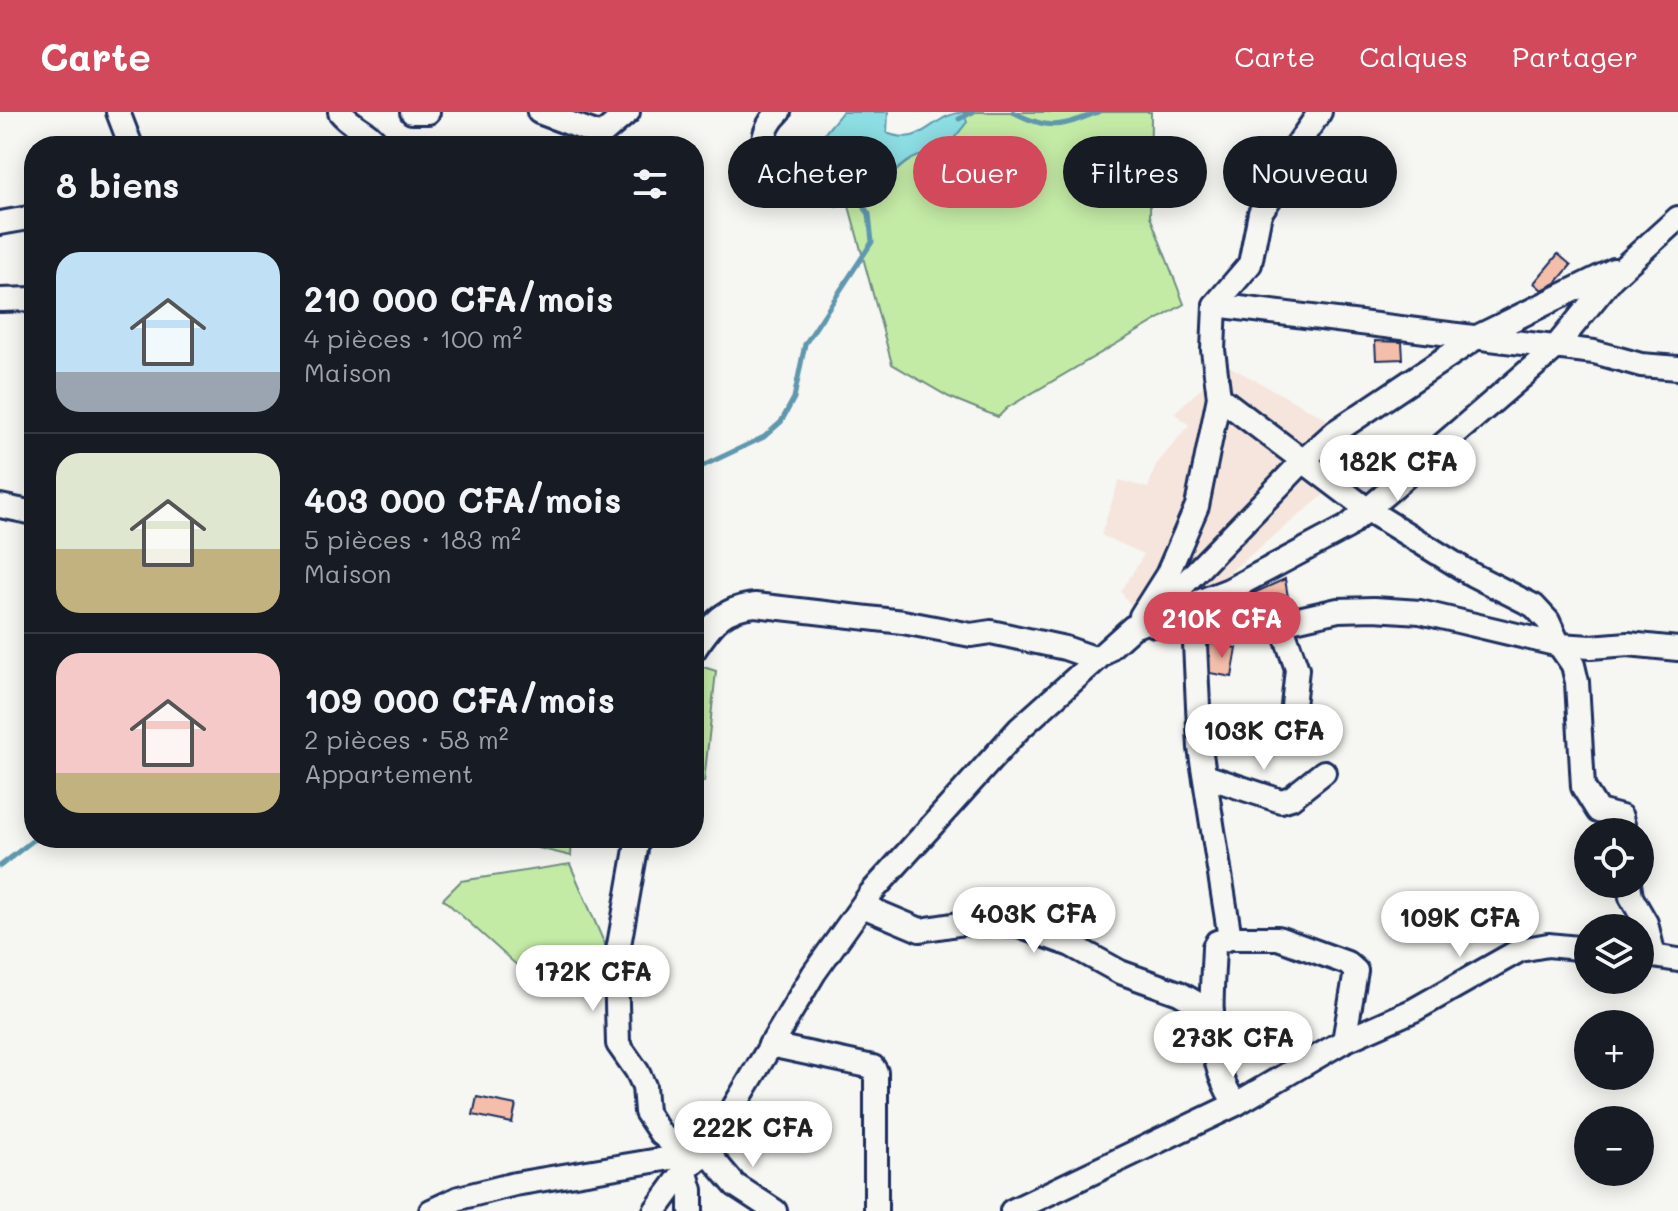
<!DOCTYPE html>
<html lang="fr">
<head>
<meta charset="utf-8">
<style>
  :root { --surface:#171b24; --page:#20242c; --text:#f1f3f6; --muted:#9ea1a6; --line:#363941; --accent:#d1495b }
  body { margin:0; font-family:Mali,sans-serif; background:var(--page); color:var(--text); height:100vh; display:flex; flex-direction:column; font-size:30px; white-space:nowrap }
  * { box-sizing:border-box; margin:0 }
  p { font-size:26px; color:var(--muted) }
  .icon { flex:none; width:44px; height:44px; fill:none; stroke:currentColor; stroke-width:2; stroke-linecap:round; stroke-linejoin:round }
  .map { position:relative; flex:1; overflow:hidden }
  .drawer { position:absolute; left:24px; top:24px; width:680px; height:712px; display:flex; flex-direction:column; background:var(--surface); border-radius:32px; box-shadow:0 4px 20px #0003 }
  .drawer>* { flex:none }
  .guide { position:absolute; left:728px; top:24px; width:760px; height:72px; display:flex; gap:16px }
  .controls { position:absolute; left:1574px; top:706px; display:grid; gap:16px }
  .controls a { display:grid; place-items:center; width:80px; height:80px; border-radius:50%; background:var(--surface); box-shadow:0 4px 20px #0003; font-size:40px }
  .price { position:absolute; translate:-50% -68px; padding:0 18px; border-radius:28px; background:#fff; color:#222; font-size:26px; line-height:52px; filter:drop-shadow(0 2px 4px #0008) }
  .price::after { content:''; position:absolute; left:50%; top:48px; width:24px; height:18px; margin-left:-12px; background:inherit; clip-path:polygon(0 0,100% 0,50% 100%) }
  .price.on { background:var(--accent); color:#fff }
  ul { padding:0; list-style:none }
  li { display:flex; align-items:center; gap:24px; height:200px; padding:0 32px }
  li+li { border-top:2px solid var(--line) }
  li span { display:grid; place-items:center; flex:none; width:224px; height:160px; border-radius:24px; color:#555 }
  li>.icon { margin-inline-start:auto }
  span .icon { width:96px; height:96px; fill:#fffc; stroke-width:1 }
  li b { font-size:34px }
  h2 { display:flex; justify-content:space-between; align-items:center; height:96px; padding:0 32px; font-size:34px }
  .pill { padding:0 28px; border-radius:36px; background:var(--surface); box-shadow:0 4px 20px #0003; font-size:28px; line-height:72px }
  .pill.on { background:var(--accent); color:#fff }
  header { display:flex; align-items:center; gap:48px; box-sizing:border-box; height:112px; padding:0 40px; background:var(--accent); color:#fff }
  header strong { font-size:38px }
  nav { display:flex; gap:44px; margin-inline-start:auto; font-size:28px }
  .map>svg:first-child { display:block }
  .built { fill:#f6e5dc }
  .green { fill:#c4eba6; stroke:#708d82; stroke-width:2 }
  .water { fill:#8cdee3; stroke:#5f98ae; stroke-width:2 }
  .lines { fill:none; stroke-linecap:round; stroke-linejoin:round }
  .stream { stroke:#5f98ae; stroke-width:5 }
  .building { fill:#f5beaa; stroke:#1b2f5e; stroke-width:2 }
  .minor-casing { stroke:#1b2f5e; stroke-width:28 }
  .minor { stroke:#f6f6f2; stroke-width:22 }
</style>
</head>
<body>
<header>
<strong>Carte</strong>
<nav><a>Carte</a><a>Calques</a><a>Partager</a></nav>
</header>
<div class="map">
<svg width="1678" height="1099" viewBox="0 0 1678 1099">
  <rect width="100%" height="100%" fill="#f6f6f2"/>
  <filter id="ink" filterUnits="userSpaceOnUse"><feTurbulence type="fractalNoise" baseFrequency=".0125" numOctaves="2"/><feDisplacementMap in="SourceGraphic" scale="16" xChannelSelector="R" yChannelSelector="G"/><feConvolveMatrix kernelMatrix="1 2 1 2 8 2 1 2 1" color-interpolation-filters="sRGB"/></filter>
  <g filter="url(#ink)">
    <path class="built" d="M1227 253 1371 331 1350 387 1331 377 1210 476 1187 463 1141 507 1121 480 1144 442 1101 423 1119 368 1148 376 1156 353 1189 313 1174 301Z"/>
    <g class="green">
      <path d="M963 0H1151L1150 104 1184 192 1007 296 998 305 949 285 892 252 849 94 863 86 873 62 892 63 911 44 959 45 952 29 966 10Z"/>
      <path d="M694 552 716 559 704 670H694Z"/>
      <path d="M497 726H572L571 744Z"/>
      <path d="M570 752 612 849 531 866 443 787 461 769Z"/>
    </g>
    <path class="water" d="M842 0H888L887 21C923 36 931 3 963 0L967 10 952 29 959 45 947 50C925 35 909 46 892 63L873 62 864 86 849 94H836L823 86 783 85 778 76 780 63 806 48C808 39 834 11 842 0Z"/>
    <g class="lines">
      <g class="stream">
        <path d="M1013 0C1049 19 1061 15 1098 0"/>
        <path d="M959 7 973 0"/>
        <path d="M694 358 764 325 781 310 794 286 805 232 872 130 869 102 856 84"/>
        <path d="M0 754 36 726"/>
      </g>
    </g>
    <g class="building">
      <path d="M1558 142 1571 153 1556 171 1542 178 1534 171Z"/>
      <path d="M1375 229 1402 230 1403 247 1376 248Z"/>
      <path d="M1285 467 1288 485 1271 489V497L1247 498 1245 485Z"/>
      <path d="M1209 531 1237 536 1232 565 1210 561Z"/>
      <path d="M477 985 516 993 512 1011 473 1003Z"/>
    </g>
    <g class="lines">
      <defs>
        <g id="minor">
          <path d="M118 0 131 34"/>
          <path d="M340 0C351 14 370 19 379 34"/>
          <path d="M412 0H428"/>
          <path d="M539 0 601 23"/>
          <path d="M1320 0 1297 33 1288 60 1260 101 1250 152 1215 193 1213 238 1219 285 1368 398 1473 463 1534 494 1548 509 1559 533 1573 553 1577 570 1583 675 1598 699 1621 705 1625 720"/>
          <path d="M594 34 601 23 628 0"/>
          <path d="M765 63C762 39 760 17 779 0"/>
          <path d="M0 111 34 105"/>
          <path d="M0 188 34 187"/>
          <path d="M1215 193 1594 240 1641 253 1678 256"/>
          <path d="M0 394 34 401"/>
          <path d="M1156 501 1305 347 1335 320 1477 225 1614 158"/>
          <path d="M1141 504 1167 463 1197 394 1219 285"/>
          <path d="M1194 511 1200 636 1230 826 1217 830 1214 835C1212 888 1203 947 1236 992"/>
          <path d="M1281 511 1297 557 1290 622"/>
          <path d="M1155 513 1281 511 1338 498 1374 497 1420 500 1559 533 1591 535 1628 532 1678 537"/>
          <path d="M694 538C712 512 722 496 755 493L903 510 971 523 991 520 1065 536 1094 546"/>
          <path d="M1205 664 1281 689 1291 686 1324 660"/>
          <path d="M638 726 616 850 618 932 637 959 644 974 646 1000 660 1021 684 1042"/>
          <path d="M1629 772 1631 785 1646 811 1654 844"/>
          <path d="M863 794 920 818 965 811 1019 814 1071 833 1120 860 1179 881 1212 900"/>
          <path d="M1640 842 1678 848"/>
          <path d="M1344 929 1414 898 1520 838 1548 833 1588 837"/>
          <path d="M770 933 873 955 876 960V1099"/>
          <path d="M685 1058 691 1078V1099"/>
          <path d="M431 1099 459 1086 515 1072 707 1040 814 861 871 781 1019 617 1133 515 1229 478 1347 415 1554 237 1612 166 1678 106"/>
          <path d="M655 1099 685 1058 707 1040 735 1073 775 1099"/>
          <path d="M1012 1099 1236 992 1344 929 1356 859 1347 851 1278 826H1230"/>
        </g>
      </defs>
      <use href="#minor" class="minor-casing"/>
      <use href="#minor" class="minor"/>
    </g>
  </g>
</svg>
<div class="controls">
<a><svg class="icon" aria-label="locate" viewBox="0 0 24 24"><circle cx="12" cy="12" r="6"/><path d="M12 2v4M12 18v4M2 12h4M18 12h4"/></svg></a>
<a><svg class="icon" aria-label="layers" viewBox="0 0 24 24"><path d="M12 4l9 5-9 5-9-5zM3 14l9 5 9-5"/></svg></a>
<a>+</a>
<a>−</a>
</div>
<b class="price" style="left:1398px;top:391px">182K CFA</b>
<b class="price on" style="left:1222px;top:548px">210K CFA</b>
<b class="price" style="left:1264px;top:660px">103K CFA</b>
<b class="price" style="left:1034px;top:843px">403K CFA</b>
<b class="price" style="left:1460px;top:847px">109K CFA</b>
<b class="price" style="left:593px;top:901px">172K CFA</b>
<b class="price" style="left:1233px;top:967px">273K CFA</b>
<b class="price" style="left:753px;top:1057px">222K CFA</b>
<div class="guide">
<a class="pill">Acheter</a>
<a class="pill on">Louer</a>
<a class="pill">Filtres</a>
<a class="pill">Nouveau</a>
</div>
<section class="drawer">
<h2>8 biens<svg class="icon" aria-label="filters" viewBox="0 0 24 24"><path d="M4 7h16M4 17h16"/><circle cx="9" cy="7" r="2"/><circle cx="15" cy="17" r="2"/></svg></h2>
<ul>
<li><span style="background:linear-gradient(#bfe0f5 75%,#9aa5b1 0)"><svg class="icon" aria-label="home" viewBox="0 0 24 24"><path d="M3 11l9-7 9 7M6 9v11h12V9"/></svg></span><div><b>210 000 CFA/mois</b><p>4 pièces · 100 m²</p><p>Maison</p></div></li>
<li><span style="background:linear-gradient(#dfe7d0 60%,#c2b280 0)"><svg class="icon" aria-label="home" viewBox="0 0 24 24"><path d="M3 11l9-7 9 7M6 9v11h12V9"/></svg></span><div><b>403 000 CFA/mois</b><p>5 pièces · 183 m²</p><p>Maison</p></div></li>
<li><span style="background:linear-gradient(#f6c9c9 75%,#c2b280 0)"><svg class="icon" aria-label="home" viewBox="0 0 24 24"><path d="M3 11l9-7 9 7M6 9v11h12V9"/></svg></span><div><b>109 000 CFA/mois</b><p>2 pièces · 58 m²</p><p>Appartement</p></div></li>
</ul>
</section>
</div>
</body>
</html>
